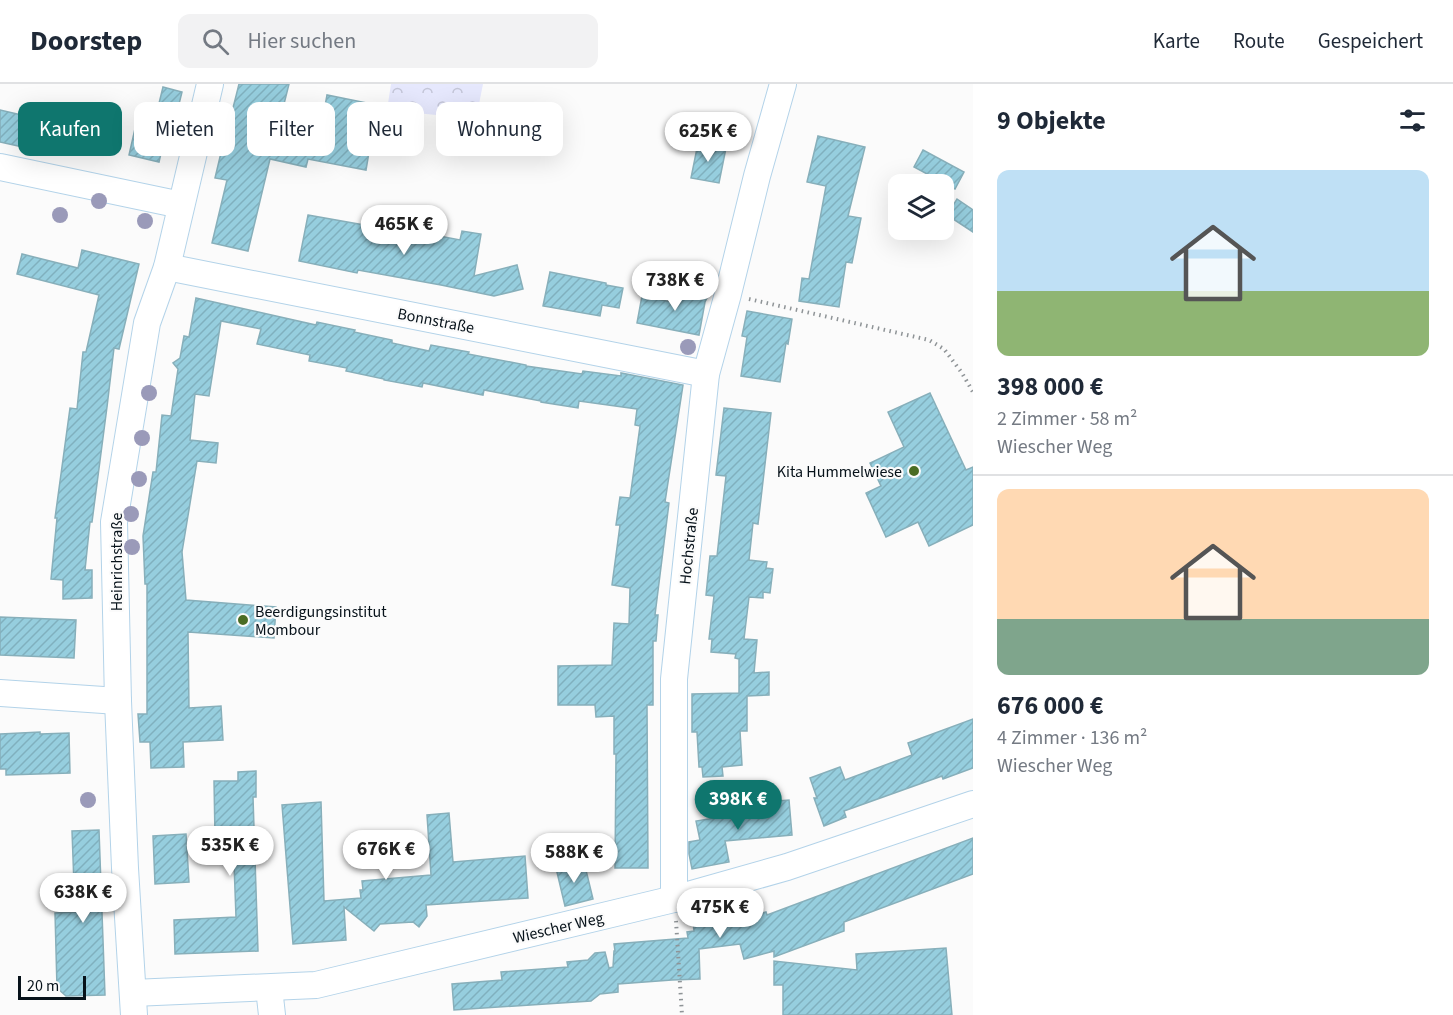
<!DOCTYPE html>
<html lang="de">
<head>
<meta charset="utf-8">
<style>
  :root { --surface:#fff; --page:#f2f2f3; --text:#1f2937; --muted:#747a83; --line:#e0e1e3; --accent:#0f766e }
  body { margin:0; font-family:"Source Sans 3",sans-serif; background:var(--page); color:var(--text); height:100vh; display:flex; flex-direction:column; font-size:22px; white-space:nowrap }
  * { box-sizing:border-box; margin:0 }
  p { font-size:20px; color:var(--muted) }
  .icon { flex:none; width:33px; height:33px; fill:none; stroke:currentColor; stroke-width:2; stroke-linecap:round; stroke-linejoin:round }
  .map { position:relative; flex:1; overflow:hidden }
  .drawer { display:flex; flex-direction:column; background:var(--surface); width:480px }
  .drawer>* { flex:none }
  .top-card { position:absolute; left:18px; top:18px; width:570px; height:54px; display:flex; gap:12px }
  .tools { position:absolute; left:888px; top:90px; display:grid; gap:12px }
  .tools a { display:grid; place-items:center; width:66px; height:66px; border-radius:12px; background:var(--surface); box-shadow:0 6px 24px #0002; font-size:30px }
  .scale { position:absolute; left:18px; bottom:15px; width:68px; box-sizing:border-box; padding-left:6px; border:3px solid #07121a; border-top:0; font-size:16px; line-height:21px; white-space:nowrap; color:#07121a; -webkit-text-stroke:4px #fbfbfb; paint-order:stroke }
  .price { position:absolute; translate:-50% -51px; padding:0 14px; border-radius:21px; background:#fff; color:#222; font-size:20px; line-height:39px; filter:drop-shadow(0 2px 3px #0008) }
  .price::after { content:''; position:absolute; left:50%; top:36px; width:18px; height:14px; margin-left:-9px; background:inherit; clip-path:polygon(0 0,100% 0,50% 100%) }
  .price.current { background:var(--accent); color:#fff }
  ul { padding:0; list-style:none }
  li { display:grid; align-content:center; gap:12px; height:318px; padding:0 24px }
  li+li { border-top:2px solid var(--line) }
  li span { display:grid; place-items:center; height:186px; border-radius:12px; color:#555 }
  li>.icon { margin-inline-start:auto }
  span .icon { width:108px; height:108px; fill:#fffc; stroke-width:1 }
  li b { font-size:26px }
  h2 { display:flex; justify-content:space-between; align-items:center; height:72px; padding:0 24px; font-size:26px }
  .chip { padding:0 21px; border-radius:12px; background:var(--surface); box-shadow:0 6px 24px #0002; font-size:21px; line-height:54px }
  .chip.current { background:var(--accent); color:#fff }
  header { display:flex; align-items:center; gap:36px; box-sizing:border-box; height:84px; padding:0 30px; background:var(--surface); border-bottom:2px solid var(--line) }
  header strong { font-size:28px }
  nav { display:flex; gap:33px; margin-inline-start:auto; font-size:21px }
  .search { width:420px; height:54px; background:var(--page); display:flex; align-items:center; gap:15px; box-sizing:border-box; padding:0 21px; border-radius:12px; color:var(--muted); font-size:22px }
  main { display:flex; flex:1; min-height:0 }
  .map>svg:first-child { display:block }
  .forest { fill:url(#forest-crowns) }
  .building { fill:url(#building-hatch); stroke:#87afba; stroke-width:1.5 }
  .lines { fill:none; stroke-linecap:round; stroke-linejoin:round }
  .minor-casing { stroke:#b3d3e9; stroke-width:28 }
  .path { stroke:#8f9497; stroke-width:4; stroke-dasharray:1.5 4.5; stroke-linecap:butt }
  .minor { stroke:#fff; stroke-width:26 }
  .tree { fill:#9a9ab9 }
  .poi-dot { fill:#4a6c24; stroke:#fbfbfb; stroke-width:2 }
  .labels { text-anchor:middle; stroke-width:4.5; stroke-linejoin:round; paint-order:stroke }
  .street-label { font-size:16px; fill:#07121a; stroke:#fbfbfb }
  .poi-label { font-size:16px; fill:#07121a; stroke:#fbfbfb; text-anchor:end }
</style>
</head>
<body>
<header>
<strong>Doorstep</strong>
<div class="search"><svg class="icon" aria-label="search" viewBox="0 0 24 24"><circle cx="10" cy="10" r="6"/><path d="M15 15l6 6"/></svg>Hier suchen</div>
<nav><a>Karte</a><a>Route</a><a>Gespeichert</a></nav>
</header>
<main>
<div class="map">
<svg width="973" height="931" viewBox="0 0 973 931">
  <defs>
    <pattern id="forest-crowns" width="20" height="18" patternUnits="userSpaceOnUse" patternTransform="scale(1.5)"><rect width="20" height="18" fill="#e6e8fd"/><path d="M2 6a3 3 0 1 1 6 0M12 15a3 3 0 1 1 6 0" fill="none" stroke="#c4c6d8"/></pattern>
    <pattern id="building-hatch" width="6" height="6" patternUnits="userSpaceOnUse" patternTransform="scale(1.5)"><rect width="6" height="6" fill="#96cede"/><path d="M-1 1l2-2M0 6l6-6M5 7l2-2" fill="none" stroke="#80b0be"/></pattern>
  </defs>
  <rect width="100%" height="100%" fill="#fbfbfb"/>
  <path class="forest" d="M391 0H483L476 35 387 26Z"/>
  <g class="building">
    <path d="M239 0H289L280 36 321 44 327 11 377 21 366 86 308 75 306 83 270 75 248 167 212 159 227 96 215 94 230 31 231 32Z"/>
    <path d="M163 3 182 8 173 44 154 40Z"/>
    <path d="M0 26 39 35 32 65 0 58Z"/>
    <path d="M137 36 167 44 159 78 129 71Z"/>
    <path d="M818 52 865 63 848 132 861 134 852 179 846 178 839 223 799 217 802 194 809 195 826 102 807 98Z"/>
    <path d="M698 59 726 64 719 99 691 94Z"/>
    <path d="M923 66 964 88 955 105 914 83Z"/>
    <path d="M957 115 973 126V148L947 131Z"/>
    <path d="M308 131 387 145V142L460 156 462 147 481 150 474 192 517 181 523 205 494 212 441 201 358 186 357 189 299 177Z"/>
    <path d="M82 166 139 180 119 265 114 264 107 323 92 438H90L85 486H92V514L63 515V496L51 495 57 434H55L70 324 77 325 83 268H86L99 211 17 190 22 170 78 184Z"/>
    <path d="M550 188 606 199V201L623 204 619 224 602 221 600 232 543 222Z"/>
    <path d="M689 204 710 208 705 218 699 251 637 239 642 212 671 218 673 212 687 214Z"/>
    <path d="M196 214 316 241 317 238 355 246 354 248 392 256V259L429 267 431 261 469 268 468 270 526 281V282L582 290 583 287 621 292V289L683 301 665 418 669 419 655 531H658L656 557H653V621H647L648 784H615L616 670H614V632L596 633 595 621H558V582L612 581 614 539 629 540 630 504 612 501 620 441H616L620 413 630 414 640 342 635 341 637 325 579 317 578 324 541 318V317L484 306 483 311 423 299 422 303 384 296V295L346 287 347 284 309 277 310 271 257 260 261 245 221 237 209 312 195 310 190 356 218 359 216 379 197 377 182 468 186 516 276 523 274 554 188 548 189 624 221 622 223 656 183 658 184 683 151 684 150 658H140L138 630H147V500H145L143 452 153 388H156L162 331 171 332 178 285 173 279 180 274 184 252 189 253Z"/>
    <path d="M747 227 792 235 788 260 786 259 780 298 741 292 747 253 742 252Z"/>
    <path d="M930 309 966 386 973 383V441L929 462 918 438 886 453 866 409 881 402 870 379 904 363 888 328Z"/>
    <path d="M724 324 771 329 758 440 753 439 749 476 767 478 766 484 773 485 770 509 763 508V514L749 513 744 555 757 556 754 589 769 588V611L747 612V647H740L742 681 722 683 723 692 703 693 702 683H699L697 648H692V610L739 609V575L735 574 736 570 711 568 712 555H709L714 512 706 511 710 472H717L726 392 716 391Z"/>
    <path d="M0 533 76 536 74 574 0 571Z"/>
    <path d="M973 635V684L943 695 942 692 844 727 846 733 824 742 814 714H817L810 694 840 683 845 696 912 671 908 659Z"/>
    <path d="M40 648V650L69 649 70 689 6 691V685H0V650Z"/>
    <path d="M256 687V713H253L258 867 175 870 174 836 236 833 233 753 215 752 214 697H238V688Z"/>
    <path d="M789 716 792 751 725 757 729 778 692 785 689 770V758L700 756 696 737 751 728V721L765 720V718Z"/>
    <path d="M321 718 324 817 361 814 360 806H363L362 797 431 791 427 731 449 729 453 778 525 772 528 814 426 821 427 832 419 843 413 838 380 840 374 847 344 823 346 856 293 860 282 721Z"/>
    <path d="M99 746 105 911 66 912 57 904 55 829 75 828 72 747Z"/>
    <path d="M186 750 189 798 155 800 153 752Z"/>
    <path d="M973 754V790L844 838V847L774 873V867L744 875 740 860 699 865 700 895 672 896 618 900V908L600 910 591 917 454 926 452 900 502 896 501 888 568 883 567 878 588 876 595 869 605 868 609 884 613 883 614 867H615L614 860 688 854 687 848 694 847 693 838 730 832 731 837 766 828 767 831Z"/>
    <path d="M584 778 593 815 565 822 556 784Z"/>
    <path d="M946 864 952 931H783V901H774V877L857 886 856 870Z"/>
  </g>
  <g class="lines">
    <defs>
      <g id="minor">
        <path d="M0 83 181 121"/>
        <path d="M167 183 706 290"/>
        <path d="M0 609 118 617"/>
        <path d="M674 815V595L706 290 728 210 757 92 783 0"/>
        <path d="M269 904 272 931"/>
        <path d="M133 909 316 901 674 815 787 783 973 720"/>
        <path d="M134 931 125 784 118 617 114 438 147 239 167 183 210 0"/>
      </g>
    </defs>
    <use href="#minor" class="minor-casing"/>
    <g class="path">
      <path d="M749 215 929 256 944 265 962 289 973 308"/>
      <path d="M676 837 682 931"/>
    </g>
    <use href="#minor" class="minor"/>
  </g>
  <g class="tree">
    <circle cx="99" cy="117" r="8"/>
    <circle cx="60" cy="131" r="8"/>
    <circle cx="145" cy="137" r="8"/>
    <circle cx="688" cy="263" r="8"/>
    <circle cx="149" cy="309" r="8"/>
    <circle cx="142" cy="354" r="8"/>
    <circle cx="139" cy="395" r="8"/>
    <circle cx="131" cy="430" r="8"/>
    <circle cx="132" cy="463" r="8"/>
    <circle cx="88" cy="716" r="8"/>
  </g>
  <g class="poi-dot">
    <circle cx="914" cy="387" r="6"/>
    <circle cx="243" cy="536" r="6"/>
  </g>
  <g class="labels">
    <g class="street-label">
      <text transform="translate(436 236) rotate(11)" y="6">Bonnstraße</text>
      <text transform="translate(688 462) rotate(-84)" y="6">Hochstraße</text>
      <text transform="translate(116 478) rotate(-90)" y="6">Heinrichstraße</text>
      <text transform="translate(558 843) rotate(-13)" y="6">Wiescher Weg</text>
    </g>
    <g class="poi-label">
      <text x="902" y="393">Kita Hummelwiese</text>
      <text x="255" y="533" text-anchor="start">Beerdigungsinstitut<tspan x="255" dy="18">Mombour</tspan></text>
    </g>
  </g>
</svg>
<div class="tools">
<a><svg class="icon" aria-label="layers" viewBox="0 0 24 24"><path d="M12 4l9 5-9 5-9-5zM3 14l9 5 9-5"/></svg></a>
</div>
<div class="scale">20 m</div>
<b class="price" style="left:708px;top:79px">625K €</b>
<b class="price" style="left:404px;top:172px">465K €</b>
<b class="price" style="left:675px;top:228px">738K €</b>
<b class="price current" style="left:738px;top:747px">398K €</b>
<b class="price" style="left:230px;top:793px">535K €</b>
<b class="price" style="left:386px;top:797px">676K €</b>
<b class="price" style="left:574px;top:800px">588K €</b>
<b class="price" style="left:83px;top:840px">638K €</b>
<b class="price" style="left:720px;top:855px">475K €</b>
<div class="top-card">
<a class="chip current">Kaufen</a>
<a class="chip">Mieten</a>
<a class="chip">Filter</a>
<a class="chip">Neu</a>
<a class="chip">Wohnung</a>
</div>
</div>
<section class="drawer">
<h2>9 Objekte<svg class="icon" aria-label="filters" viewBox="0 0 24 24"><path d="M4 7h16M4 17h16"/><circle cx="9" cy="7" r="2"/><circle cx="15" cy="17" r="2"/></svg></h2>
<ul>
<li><span style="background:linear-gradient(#bfe0f5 65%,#8fb573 0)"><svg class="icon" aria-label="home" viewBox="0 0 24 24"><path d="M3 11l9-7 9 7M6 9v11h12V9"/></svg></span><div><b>398 000 €</b><p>2 Zimmer · 58 m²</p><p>Wiescher Weg</p></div></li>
<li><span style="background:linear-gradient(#ffd9b3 70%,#7fa58c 0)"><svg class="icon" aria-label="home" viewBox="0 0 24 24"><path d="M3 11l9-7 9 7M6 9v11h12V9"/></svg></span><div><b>676 000 €</b><p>4 Zimmer · 136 m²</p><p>Wiescher Weg</p></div></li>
</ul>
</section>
</main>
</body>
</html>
